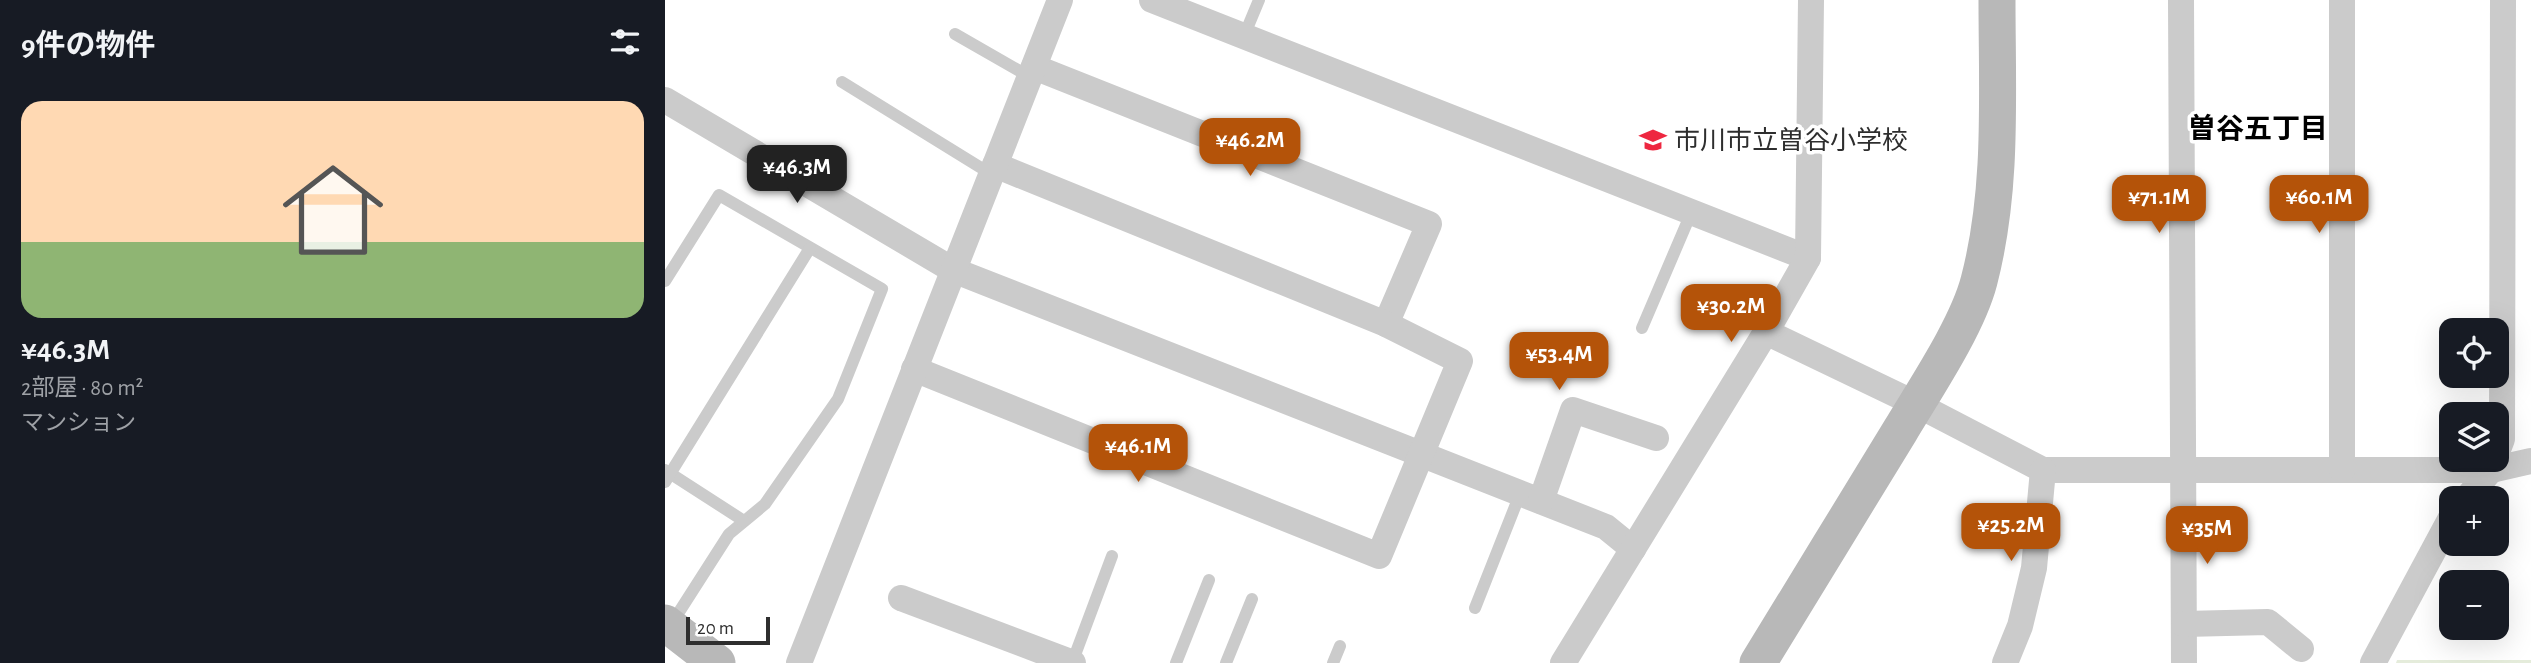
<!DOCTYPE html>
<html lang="ja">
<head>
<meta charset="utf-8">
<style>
  :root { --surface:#171b24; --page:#242831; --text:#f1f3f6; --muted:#9ea1a6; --accent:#b45309 }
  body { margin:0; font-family:"Alegreya Sans","Noto Sans JP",sans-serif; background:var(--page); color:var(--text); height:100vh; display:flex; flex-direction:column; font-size:26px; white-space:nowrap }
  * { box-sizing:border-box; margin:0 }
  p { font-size:23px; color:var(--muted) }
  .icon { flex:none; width:38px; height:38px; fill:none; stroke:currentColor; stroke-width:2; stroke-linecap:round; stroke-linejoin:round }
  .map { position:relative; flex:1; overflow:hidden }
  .details { display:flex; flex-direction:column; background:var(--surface); width:665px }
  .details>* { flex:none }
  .tools { position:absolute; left:1774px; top:318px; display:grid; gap:14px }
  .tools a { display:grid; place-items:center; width:70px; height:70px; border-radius:14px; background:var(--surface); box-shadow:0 7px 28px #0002; font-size:35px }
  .scale { position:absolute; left:21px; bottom:18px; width:84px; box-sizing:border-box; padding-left:7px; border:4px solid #2e2e2e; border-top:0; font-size:19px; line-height:24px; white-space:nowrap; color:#2e2e2e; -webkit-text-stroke:5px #fff; paint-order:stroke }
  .price { position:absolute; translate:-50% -60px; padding:0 16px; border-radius:14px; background:var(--accent); color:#fff; font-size:23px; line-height:46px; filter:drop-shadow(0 2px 4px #0008) }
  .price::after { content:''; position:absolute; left:50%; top:42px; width:21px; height:16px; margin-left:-10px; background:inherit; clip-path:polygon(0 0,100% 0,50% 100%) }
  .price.on { background:#222; color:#fff }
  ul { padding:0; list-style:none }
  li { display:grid; align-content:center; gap:14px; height:371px; padding:0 21px }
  li span { display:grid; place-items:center; height:217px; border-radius:21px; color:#555 }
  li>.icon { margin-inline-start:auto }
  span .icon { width:126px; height:126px; fill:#fffc; stroke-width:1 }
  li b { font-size:30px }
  h2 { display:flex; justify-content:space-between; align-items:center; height:84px; padding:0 21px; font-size:30px }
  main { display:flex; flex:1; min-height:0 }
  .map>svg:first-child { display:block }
  .green { fill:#e5ecdb }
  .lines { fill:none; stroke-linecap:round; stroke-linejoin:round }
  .lane { stroke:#cbcbcb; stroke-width:12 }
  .street { stroke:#cbcbcb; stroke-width:26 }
  .secondary { stroke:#b8b8b8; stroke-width:37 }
  .labels { text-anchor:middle; stroke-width:7; stroke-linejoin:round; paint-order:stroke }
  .poi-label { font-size:26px; fill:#2e2e2e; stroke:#fff; text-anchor:start }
  .neighbourhood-label { font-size:28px; font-weight:bold; fill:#000; stroke:#fff }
</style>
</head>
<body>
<main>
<section class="details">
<h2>9件の物件<svg class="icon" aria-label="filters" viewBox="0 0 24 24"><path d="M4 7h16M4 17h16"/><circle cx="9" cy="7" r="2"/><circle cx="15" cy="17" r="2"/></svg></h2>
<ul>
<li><span style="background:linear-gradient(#ffd9b3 65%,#8fb573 0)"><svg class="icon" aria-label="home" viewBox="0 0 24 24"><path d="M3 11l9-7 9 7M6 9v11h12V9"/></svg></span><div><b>¥46.3M</b><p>2部屋 · 80 m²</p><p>マンション</p></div></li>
</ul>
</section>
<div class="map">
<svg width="1866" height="663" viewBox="0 0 1866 663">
  <rect width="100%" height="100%" fill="#fff"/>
  <path class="green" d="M1732 660H1866V663H1731Z"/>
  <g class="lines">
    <g class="lane">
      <path d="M290 34 365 77"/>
      <path d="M579 36 594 0"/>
      <path d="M177 82 326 174"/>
      <path d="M0 281 54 195 217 289 173 399 100 504 64 534 7 623"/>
      <path d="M977 328 1027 211"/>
      <path d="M0 470 79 521"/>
      <path d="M0 482 145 248"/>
      <path d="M810 608 855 494"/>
      <path d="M407 663 447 556"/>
      <path d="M511 663 544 580"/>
      <path d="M561 663 587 599"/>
      <path d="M668 663 675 646"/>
    </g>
    <g class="street">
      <path d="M487 0 1143 258"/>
      <path d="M1516 0 1519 663"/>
      <path d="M369 67 764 224 721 324"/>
      <path d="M0 100 288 270 941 527 968 549"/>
      <path d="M1101 332 1251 404 1378 470H1826L1866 461"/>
      <path d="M249 369 714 556 795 361 721 324 330 165"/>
      <path d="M1832 452 1837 439 1838 0"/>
      <path d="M1677 470V0"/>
      <path d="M1801 499 1826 470 1829 461"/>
      <path d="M876 501 908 410 991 438"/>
      <path d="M236 598 408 663"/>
      <path d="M1519 624 1603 622 1636 649"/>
      <path d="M134 663 395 0"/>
      <path d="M898 663 1101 332 1143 258 1146 0"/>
      <path d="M1340 663 1355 626 1369 568 1378 470"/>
      <path d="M1708 663 1787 516"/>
    </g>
    <g class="secondary">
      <path d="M0 623 52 663"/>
      <path d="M1093 663C1140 586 1188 508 1235 431 1260 389 1302 327 1314 281 1338 189 1332 94 1332 0"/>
    </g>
  </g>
  <defs>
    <symbol id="school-bare" viewBox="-9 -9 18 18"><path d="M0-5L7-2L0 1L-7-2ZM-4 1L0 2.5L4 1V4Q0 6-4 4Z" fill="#ee2740" stroke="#fff" stroke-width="2.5" paint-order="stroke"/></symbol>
  </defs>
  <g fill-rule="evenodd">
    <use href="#school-bare" x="969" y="121" width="38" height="38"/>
  </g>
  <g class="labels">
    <g class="poi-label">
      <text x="1009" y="149">市川市立曽谷小学校</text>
    </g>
    <g class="neighbourhood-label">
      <text x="1593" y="138">曽谷五丁目</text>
    </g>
  </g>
</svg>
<div class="tools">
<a><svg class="icon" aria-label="locate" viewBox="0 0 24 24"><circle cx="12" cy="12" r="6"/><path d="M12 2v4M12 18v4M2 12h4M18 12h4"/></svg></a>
<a><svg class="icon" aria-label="layers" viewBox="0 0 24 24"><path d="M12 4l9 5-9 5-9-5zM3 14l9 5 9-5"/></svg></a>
<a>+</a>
<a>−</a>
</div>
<div class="scale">20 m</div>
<b class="price" style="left:585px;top:178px">¥46.2M</b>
<b class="price on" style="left:132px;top:205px">¥46.3M</b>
<b class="price" style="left:1494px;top:235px">¥71.1M</b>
<b class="price" style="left:1654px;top:235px">¥60.1M</b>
<b class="price" style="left:1066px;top:344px">¥30.2M</b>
<b class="price" style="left:894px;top:392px">¥53.4M</b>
<b class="price" style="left:473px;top:484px">¥46.1M</b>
<b class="price" style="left:1346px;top:563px">¥25.2M</b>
<b class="price" style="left:1542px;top:566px">¥35M</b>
</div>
</main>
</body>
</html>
